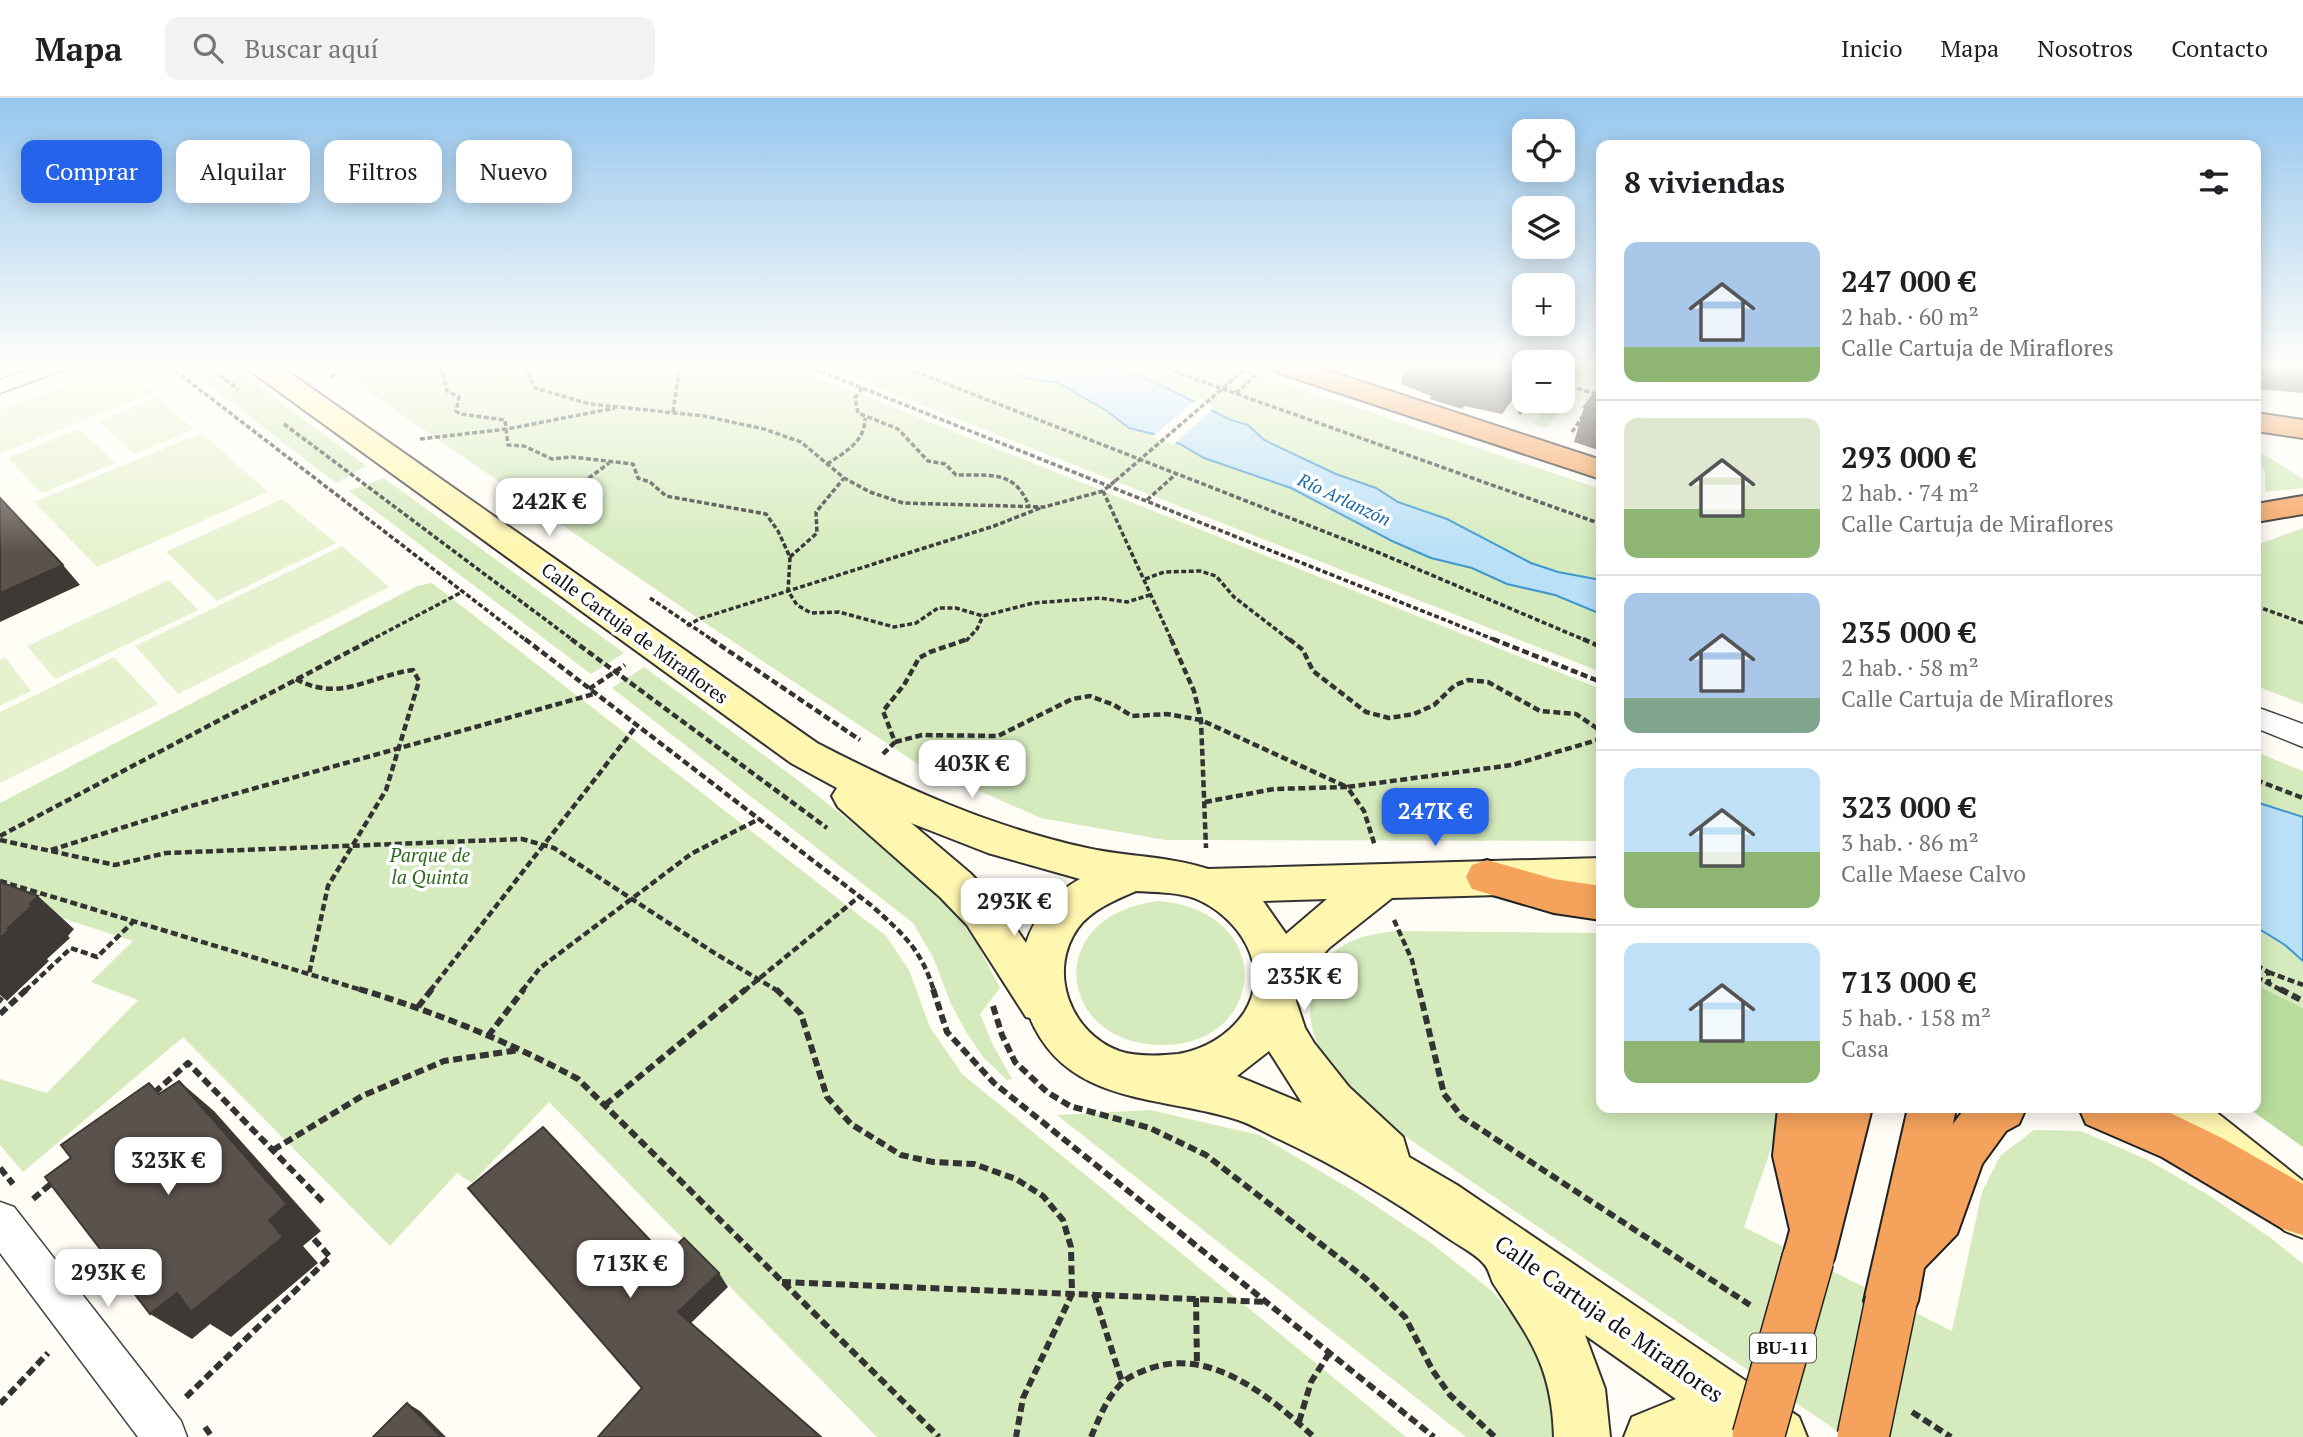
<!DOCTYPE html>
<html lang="es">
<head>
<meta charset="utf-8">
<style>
  :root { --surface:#fff; --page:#f2f2f2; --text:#202124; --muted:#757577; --line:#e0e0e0; --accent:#2563eb }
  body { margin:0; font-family:"PT Serif",serif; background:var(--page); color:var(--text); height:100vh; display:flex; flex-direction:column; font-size:26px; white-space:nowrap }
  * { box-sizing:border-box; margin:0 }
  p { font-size:23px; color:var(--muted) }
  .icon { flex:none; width:38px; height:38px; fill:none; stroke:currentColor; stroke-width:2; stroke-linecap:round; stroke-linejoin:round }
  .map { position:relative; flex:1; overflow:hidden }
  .drawer { position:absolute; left:1596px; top:42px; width:665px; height:973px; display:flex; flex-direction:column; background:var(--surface); border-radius:14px; box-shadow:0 4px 18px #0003 }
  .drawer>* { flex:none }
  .hud { position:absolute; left:21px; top:42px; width:665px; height:63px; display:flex; gap:14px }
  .buttons { position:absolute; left:1512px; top:21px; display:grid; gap:14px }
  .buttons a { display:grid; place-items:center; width:63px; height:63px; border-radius:14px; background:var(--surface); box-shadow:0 4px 18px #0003; font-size:35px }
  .price { position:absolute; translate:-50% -60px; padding:0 16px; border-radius:14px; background:#fff; color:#222; font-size:23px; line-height:46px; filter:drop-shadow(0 2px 4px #0008) }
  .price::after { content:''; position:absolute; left:50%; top:42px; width:21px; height:16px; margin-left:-10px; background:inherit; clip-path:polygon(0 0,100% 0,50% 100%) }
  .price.on { background:var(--accent); color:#fff }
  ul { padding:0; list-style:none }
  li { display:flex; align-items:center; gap:21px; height:175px; padding:0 28px }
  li+li { border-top:2px solid var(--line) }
  li span { display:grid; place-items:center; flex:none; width:196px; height:140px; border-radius:14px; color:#555 }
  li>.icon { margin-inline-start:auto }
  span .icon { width:84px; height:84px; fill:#fffc; stroke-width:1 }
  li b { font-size:30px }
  h2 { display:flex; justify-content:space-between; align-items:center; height:84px; padding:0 28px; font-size:30px }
  .tag { padding:0 24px; border-radius:14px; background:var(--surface); box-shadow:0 4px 18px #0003; font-size:24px; line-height:63px }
  .tag.on { background:var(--accent); color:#fff }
  header { display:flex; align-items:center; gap:42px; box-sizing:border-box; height:98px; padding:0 35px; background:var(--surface); border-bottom:2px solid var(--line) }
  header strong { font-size:33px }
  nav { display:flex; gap:38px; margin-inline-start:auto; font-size:24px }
  .search { width:490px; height:63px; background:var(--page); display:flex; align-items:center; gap:18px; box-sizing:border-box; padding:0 24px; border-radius:14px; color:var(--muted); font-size:26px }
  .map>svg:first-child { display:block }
  .green { fill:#d5ebbd }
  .forest { fill:#b9dc9c }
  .pitch { fill:#e6f2cf }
  .water { fill:#b9e0f7; stroke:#3f96cf; stroke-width:2 }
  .pier { fill:#fffdf5 }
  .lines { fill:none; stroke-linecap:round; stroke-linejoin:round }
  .street-casing { stroke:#444; stroke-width:3 }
  .secondary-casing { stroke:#333; stroke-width:4 }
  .highway-casing { stroke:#222; stroke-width:4 }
  .path-far2 { stroke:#333; stroke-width:3.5; stroke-dasharray:5 2.5; stroke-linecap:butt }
  .path-far1 { stroke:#333; stroke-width:4.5; stroke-dasharray:7 3.5; stroke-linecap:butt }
  .path { stroke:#333; stroke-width:6; stroke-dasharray:9 4.5; stroke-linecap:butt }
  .street { fill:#fff; fill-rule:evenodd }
  .secondary { fill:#fff6b0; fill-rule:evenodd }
  .highway { fill:#f5a25d; fill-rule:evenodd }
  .highway-bridge-casing { stroke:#222; stroke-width:54; stroke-linecap:butt }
  .path-bridge { stroke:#333; stroke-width:3.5; stroke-dasharray:5 2.5; stroke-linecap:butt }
  .highway-bridge { stroke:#f5a25d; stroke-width:51 }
  .wall { fill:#4d4742 }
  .shaded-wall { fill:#3f3936 }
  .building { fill:#5a524d; stroke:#3f3936; stroke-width:2 }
  .labels { text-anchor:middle; stroke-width:7; stroke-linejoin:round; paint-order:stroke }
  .far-water-label { font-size:18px; font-style:italic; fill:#1768a6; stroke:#fff }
  .shield { fill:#fff; stroke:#585858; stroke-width:2 }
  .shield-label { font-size:18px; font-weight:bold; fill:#111 }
  .street-label { font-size:19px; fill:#111; stroke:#fff }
  .park-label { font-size:19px; font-style:italic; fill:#2f6b1f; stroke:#fff }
  .near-street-label { font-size:23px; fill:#111; stroke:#fff }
</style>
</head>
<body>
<header>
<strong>Mapa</strong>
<div class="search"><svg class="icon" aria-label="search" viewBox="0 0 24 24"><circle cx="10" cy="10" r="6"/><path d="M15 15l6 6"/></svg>Buscar aquí</div>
<nav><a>Inicio</a><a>Mapa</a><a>Nosotros</a><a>Contacto</a></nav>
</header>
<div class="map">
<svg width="2303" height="1339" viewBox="0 0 2303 1339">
  <rect width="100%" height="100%" fill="#fffdf5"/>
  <g class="green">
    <path d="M184 268H232L366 368 336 385Z"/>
    <path d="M331 268H789L1601 591V743L1165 742 1041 720 918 666 699 521Z"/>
    <path d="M823 268H1232L1601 391V574Z"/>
    <path d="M1355 268H1402L1389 283 1360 275Z"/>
    <path d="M1569 268H1601V282L1597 289 1563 279Z"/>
    <path d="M1563 293 1570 298 1547 330 1533 326 1550 303H1563Z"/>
    <path d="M2256 357H2265L2303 381V390L2265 394V374Z"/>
    <path d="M384 380 624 555 591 576 349 393Z"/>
    <path d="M2303 430V606L2256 588V447Z"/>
    <path d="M432 485 886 838 909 872 930 929 962 976 1406 1339H877L549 1004 472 1085 457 1075 390 1148 183 939 23 1074 0 1047V981L47 995 138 902 91 884 133 843 0 800V705L417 488Z"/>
    <path d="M644 569 795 680 861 732 944 804 975 842 1000 890 980 916 993 947 1012 981 1007 982 983 959 966 934 951 906 933 859 913 825 612 590Z"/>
    <path d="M2256 654 2303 673V910L2256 887Z"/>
    <path d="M1159 803C1280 814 1265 948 1162 947 1057 947 1040 817 1159 803Z"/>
    <path d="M1397 833 1601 835V1010H1778L1771 1051 1744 1129 1952 1233 1982 1094 2000 1058 2034 1032 2081 1033 2148 1062 2210 1098 2272 1141 2303 1166V1339H1846L1399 1034C1352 993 1288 948 1318 877 1332 844 1364 836 1397 833Z"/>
    <path d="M1150 1012 1259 1037 1352 1092 1431 1145 1492 1193 1537 1246 1552 1292 1555 1339H1466L1057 1017Z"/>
  </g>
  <path class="forest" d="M2256 887 2303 910V1049L2248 1010H2256Z"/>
  <g class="pitch">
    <path d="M118 268H122L154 295 0 355V312Z"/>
    <path d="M158 299 194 331 134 356 99 323Z"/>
    <path d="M79 331 115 365 42 395 8 360Z"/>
    <path d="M202 335 268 394 97 469 34 404Z"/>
    <path d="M282 401 336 445 217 503 166 454Z"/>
    <path d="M342 448 389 489 178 596 135 548Z"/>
    <path d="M169 482 198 512 55 581 27 548Z"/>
    <path d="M5 559 31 593 0 608V562Z"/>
    <path d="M114 559 158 606 0 685V614Z"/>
  </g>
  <g class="water">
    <path d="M1001 268H1105L1144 279 1231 322 1248 327 1264 342 1336 376 1376 390 1398 404 1447 421 1531 465 1558 474 1601 482V516L1555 497 1507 486 1472 470 1431 460 1392 443 1291 390 1204 360 1180 346 1157 337 1129 330 1107 313 1058 285 1024 280Z"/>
    <path d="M2256 704 2303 719V863L2285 847 2256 829Z"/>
  </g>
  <path class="pier" d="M1198 300 1215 309 1173 347 1152 339Z"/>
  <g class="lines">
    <defs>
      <g id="street">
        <path d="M37 268H67L63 272 0 295V282Z"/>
        <path d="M2256 609 2303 626V649L2256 630Z"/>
        <path d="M0 1104 14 1109 181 1323 187 1339H138L0 1155Z"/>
      </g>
      <g id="secondary">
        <path d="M248 268H280L817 645C904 690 991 729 1087 750 1127 759 1169 758 1208 771L1601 760V794L1392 800 1329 850 1300 882 1296 903 1305 930 1314 945 1349 989 1403 1039 1409 1059 1457 1087 1799 1319 1807 1339H1624L1632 1319 1676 1301 1585 1237 1605 1291 1610 1339H1554C1552 1268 1530 1241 1493 1185 1490 1179 1489 1171 1484 1166 1475 1155 1457 1147 1445 1138 1393 1102 1339 1069 1281 1042 1267 1036 1253 1027 1238 1022 1161 997 1067 1008 1030 920L1026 919 967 827 940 799 838 709 832 698 837 690 791 665 252 274ZM911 725 988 755 1080 781C1053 796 1036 816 1026 845L997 803 970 775ZM1136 793C1155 794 1176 794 1194 800 1239 818 1273 870 1244 915 1229 937 1204 952 1178 956 1159 958 1137 959 1119 953 1070 935 1047 873 1078 830 1091 812 1115 802 1136 793ZM1327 801 1286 836 1263 803ZM1269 953 1302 1005 1237 978Z"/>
        <path d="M2151 1010H2211L2303 1083V1140L2285 1133 2158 1026Z"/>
      </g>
      <g id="highway">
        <path d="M1272 268H1313L1601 362V381L1276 274Z"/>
        <path d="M2256 315 2303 322V340L2256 333Z"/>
        <path d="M2303 398V416L2256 424V406Z"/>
        <path d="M1487 762 1554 781 1601 788V822L1554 815 1472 791 1466 779 1472 767Z"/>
        <path d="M1778 1010H1872L1834 1161 1826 1179 1808 1187 1790 1179 1782 1161 1790 1132 1773 1058Z"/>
        <path d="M1908 1010H1956L1953 1026 1965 1010H2026L2019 1026 2006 1033 1982 1066 1957 1136 1924 1170 1918 1203 1910 1222 1891 1230 1872 1222 1864 1203Z"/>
        <path d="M2079 1010H2160L2222 1040 2303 1086V1137L2283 1131 2162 1059 2086 1026Z"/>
      </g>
    </defs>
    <use href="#street" class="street-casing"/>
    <use href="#secondary" class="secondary-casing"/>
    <use href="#highway" class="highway-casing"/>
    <g class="path-far2">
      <path d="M169 268 527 543"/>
      <path d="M207 268 238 291"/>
      <path d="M441 268 447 293 459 299 456 313 460 316 505 322 508 347 524 348 552 361 572 359 633 366 638 380 650 384 666 398 766 416 778 433 790 459 788 493 797 507 811 515 839 514 894 529 916 525 938 510H956L983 518 1033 505 1100 500 1127 504 1150 497"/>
      <path d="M524 268 535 290 590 306 704 318 764 331 801 344 844 380 870 394 903 405 1044 409 1103 393 1115 383"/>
      <path d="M807 268 1498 543"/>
      <path d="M901 268 1382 456 1587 543"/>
      <path d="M1159 268 1601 426"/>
      <path d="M331 279 343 268"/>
      <path d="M1563 286 1599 297"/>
      <path d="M862 290 855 300 858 315 898 331 928 363 945 366 956 377C990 378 1014 371 1029 408"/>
      <path d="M1236 295 1256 277"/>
      <path d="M673 314 680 268"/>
      <path d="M1519 316 1529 303"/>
      <path d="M284 326 574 543"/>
      <path d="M1572 334 1583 318"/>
      <path d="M420 341 507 331 615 310"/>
      <path d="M827 366C845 354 865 344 865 320"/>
      <path d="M1103 393 1172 543"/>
      <path d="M1147 402 1177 375"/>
      <path d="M511 405 577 389 609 365"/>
      <path d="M790 459 817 435 816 414 844 380"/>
      <path d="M1145 481 1164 474 1200 473 1216 478 1234 499 1291 543"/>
      <path d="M650 500 714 543"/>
      <path d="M2256 508 2303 525"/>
      <path d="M687 528 699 521 994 428 1040 410"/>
      <path d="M369 543 462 494"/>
      <path d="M966 543 977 531 983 518"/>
    </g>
    <g class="path-far1">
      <path d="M525 541 872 808C904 837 921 851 934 893"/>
      <path d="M571 541 827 730"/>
      <path d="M711 541 860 642"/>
      <path d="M1171 541 1194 593 1201 622 1206 750"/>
      <path d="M1289 541 1303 552 1313 573 1366 614 1389 620 1414 616 1434 607 1455 587 1468 582 1488 584 1540 613 1576 616 1601 633"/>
      <path d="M1493 541 1601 584"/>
      <path d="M1583 541 1601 549"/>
      <path d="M296 581C340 605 369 578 413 572L419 583 386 692 328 788 309 876"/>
      <path d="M589 591 625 567"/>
      <path d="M895 644 922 637 998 638 1072 601 1090 598 1114 607 1132 618 1167 616 1201 622 1347 689 1512 667 1601 641"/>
      <path d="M883 656 895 644 883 613 904 587 919 560 930 554 968 541"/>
      <path d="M2256 682 2303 700"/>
      <path d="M1205 704 1274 691 1347 689 1364 713 1375 748"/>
      <path d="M0 738 373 541"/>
      <path d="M0 742 115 767 166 755 522 741 554 750 716 856 778 893"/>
      <path d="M51 752 191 708 594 596"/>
      <path d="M0 783 365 893"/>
      <path d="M1394 822 1412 862 1419 893"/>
      <path d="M2256 867 2268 874 2269 886"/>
      <path d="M2268 874 2303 887"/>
      <path d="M2256 879 2283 893"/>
      <path d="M25 893 71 850 97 859 133 824"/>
      <path d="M430 893 637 627"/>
      <path d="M522 893 540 870 691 756 759 721"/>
      <path d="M744 893 860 798"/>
    </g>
    <g class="path">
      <path d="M359 891C435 914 508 943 578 981L939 1339"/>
      <path d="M776 891 801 916 827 999 851 1026 901 1057 933 1064 974 1066 1016 1081 1043 1098 1063 1122 1071 1149 1072 1196 1023 1300 1016 1339"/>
      <path d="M933 891 947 934 994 985 1434 1339"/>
      <path d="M1419 891 1444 996 1462 1019 1750 1207"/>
      <path d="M2280 891 2303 903"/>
      <path d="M993 908 1002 937 1015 964 1047 994 1070 1008 1150 1030 1206 1057 1365 1180 1405 1219 1433 1273 1450 1297 1495 1339"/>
      <path d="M418 909 432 891"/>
      <path d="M0 916 27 891"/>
      <path d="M488 938 524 891"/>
      <path d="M154 995 188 965 324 1105"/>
      <path d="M605 1007 746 891"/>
      <path d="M273 1052 362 998 444 963 519 952"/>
      <path d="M0 1070 13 1086"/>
      <path d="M33 1101 53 1084"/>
      <path d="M782 1184 1267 1204"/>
      <path d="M1094 1196 1122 1284"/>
      <path d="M1196 1200 1197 1266"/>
      <path d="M186 1299 330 1159 313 1140"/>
      <path d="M0 1306 48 1255"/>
      <path d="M1912 1314 1951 1339"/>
      <path d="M1299 1324 1311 1284 1330 1254"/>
      <path d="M205 1329 212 1339"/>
      <path d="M1091 1339C1099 1321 1106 1301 1120 1287 1127 1279 1138 1275 1148 1271 1211 1248 1270 1299 1314 1339"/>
    </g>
    <use href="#street" class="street"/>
    <use href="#secondary" class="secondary"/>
    <use href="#highway" class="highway"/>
    <defs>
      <g id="highway-bridge">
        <path d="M1758 1339 1808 1161"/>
        <path d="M1863 1339 1891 1203"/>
      </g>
    </defs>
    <use href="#highway-bridge" class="highway-bridge-casing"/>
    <path class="path-bridge" d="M1115 383 1244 272"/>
    <use href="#highway-bridge" class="highway-bridge"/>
  </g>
  <g class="wall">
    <path d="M1404 268H1524V285L1502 316 1464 308 1462 311 1430 301 1431 298 1401 286Z"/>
    <path d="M2256 268H2303V295L2256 291Z"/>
    <path d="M1601 287V353L1574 344 1584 309Z"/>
  </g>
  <g class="shaded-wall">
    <path d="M1519 268H1524V285L1502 316 1510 280Z"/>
    <path d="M1472 271 1464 308 1462 311 1469 274Z"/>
    <path d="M63 467 80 487 0 524V495Z"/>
    <path d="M38 798 74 831 68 838 70 840 47 861 49 863 7 903 0 897V840L8 830Z"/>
    <path d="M0 898 4 901 0 906Z"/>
    <path d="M179 983 214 1013 321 1133 303 1148 318 1165 231 1239 210 1226 192 1241 150 1216 269 1122Z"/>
    <path d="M719 1175 728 1189 689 1227 678 1214Z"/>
    <path d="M407 1305 420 1313 446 1339H441Z"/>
  </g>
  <g class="building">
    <path d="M1448 268H1519L1510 280 1472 271 1469 274Z"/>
    <path d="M1601 287V314L1584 309Z"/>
    <path d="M0 400 63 467 0 495Z"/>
    <path d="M0 784 38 798 30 806 33 807 8 830H11L0 840Z"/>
    <path d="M179 983 287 1106 269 1122 283 1139 191 1214 177 1195 150 1216 45 1079 71 1060 61 1047 149 985 159 996Z"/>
    <path d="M543 1029 665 1158 684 1140 719 1175 678 1214 821 1339H598L642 1290 468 1090Z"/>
    <path d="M407 1305 441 1339H373Z"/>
  </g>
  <linearGradient id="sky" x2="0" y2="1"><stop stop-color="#95c6ee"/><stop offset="0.59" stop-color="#fffefa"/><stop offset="1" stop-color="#fffefa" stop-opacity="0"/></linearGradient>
  <rect width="2303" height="455" fill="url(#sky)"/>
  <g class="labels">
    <g class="far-water-label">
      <text transform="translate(1344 402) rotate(25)" y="6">Río Arlanzón</text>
    </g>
    <rect class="shield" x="1750" y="1235.5" width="66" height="29" rx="5"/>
    <g class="shield-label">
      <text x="1783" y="1256">BU-11</text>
    </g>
    <g class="street-label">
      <text transform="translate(635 535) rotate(36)" y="7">Calle Cartuja de Miraflores</text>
    </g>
    <g class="park-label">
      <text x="430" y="764">Parque de<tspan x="430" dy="22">la Quinta</tspan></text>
    </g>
    <g class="near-street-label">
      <text transform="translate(1609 1221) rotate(35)" y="8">Calle Cartuja de Miraflores</text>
    </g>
  </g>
</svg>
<div class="buttons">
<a><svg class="icon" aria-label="locate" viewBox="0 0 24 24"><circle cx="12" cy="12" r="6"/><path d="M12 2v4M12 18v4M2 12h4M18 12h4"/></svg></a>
<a><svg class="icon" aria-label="layers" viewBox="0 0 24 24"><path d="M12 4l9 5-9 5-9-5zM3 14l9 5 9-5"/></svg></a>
<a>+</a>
<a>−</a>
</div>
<b class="price" style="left:549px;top:440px">242K €</b>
<b class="price" style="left:972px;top:702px">403K €</b>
<b class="price on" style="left:1435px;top:750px">247K €</b>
<b class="price" style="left:1014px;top:840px">293K €</b>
<b class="price" style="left:1304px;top:915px">235K €</b>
<b class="price" style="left:168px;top:1099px">323K €</b>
<b class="price" style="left:630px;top:1202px">713K €</b>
<b class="price" style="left:108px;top:1211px">293K €</b>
<div class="hud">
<a class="tag on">Comprar</a>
<a class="tag">Alquilar</a>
<a class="tag">Filtros</a>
<a class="tag">Nuevo</a>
</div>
<section class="drawer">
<h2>8 viviendas<svg class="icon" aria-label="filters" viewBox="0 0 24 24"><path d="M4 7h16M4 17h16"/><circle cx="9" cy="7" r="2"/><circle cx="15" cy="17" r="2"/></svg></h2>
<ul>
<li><span style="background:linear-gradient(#a9c7e8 75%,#8fb573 0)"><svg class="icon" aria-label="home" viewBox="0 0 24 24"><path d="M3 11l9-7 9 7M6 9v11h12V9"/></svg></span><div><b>247 000 €</b><p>2 hab. · 60 m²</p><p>Calle Cartuja de Miraflores</p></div></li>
<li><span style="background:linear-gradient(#dfe7d0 65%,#8fb573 0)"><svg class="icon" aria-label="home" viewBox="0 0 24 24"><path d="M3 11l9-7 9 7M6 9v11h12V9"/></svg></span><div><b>293 000 €</b><p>2 hab. · 74 m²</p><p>Calle Cartuja de Miraflores</p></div></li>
<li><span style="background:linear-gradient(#a9c7e8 75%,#7fa58c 0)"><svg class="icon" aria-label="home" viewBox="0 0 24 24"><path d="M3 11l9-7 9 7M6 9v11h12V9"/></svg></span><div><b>235 000 €</b><p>2 hab. · 58 m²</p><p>Calle Cartuja de Miraflores</p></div></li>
<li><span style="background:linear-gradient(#bfe0f5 60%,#8fb573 0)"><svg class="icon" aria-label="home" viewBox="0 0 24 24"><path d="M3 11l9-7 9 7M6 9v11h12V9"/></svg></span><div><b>323 000 €</b><p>3 hab. · 86 m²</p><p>Calle Maese Calvo</p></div></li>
<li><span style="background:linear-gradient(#bfe0f5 70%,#8fb573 0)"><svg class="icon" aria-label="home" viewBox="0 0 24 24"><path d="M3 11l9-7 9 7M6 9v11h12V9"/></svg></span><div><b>713 000 €</b><p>5 hab. · 158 m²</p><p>Casa</p></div></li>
</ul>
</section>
</div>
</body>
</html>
